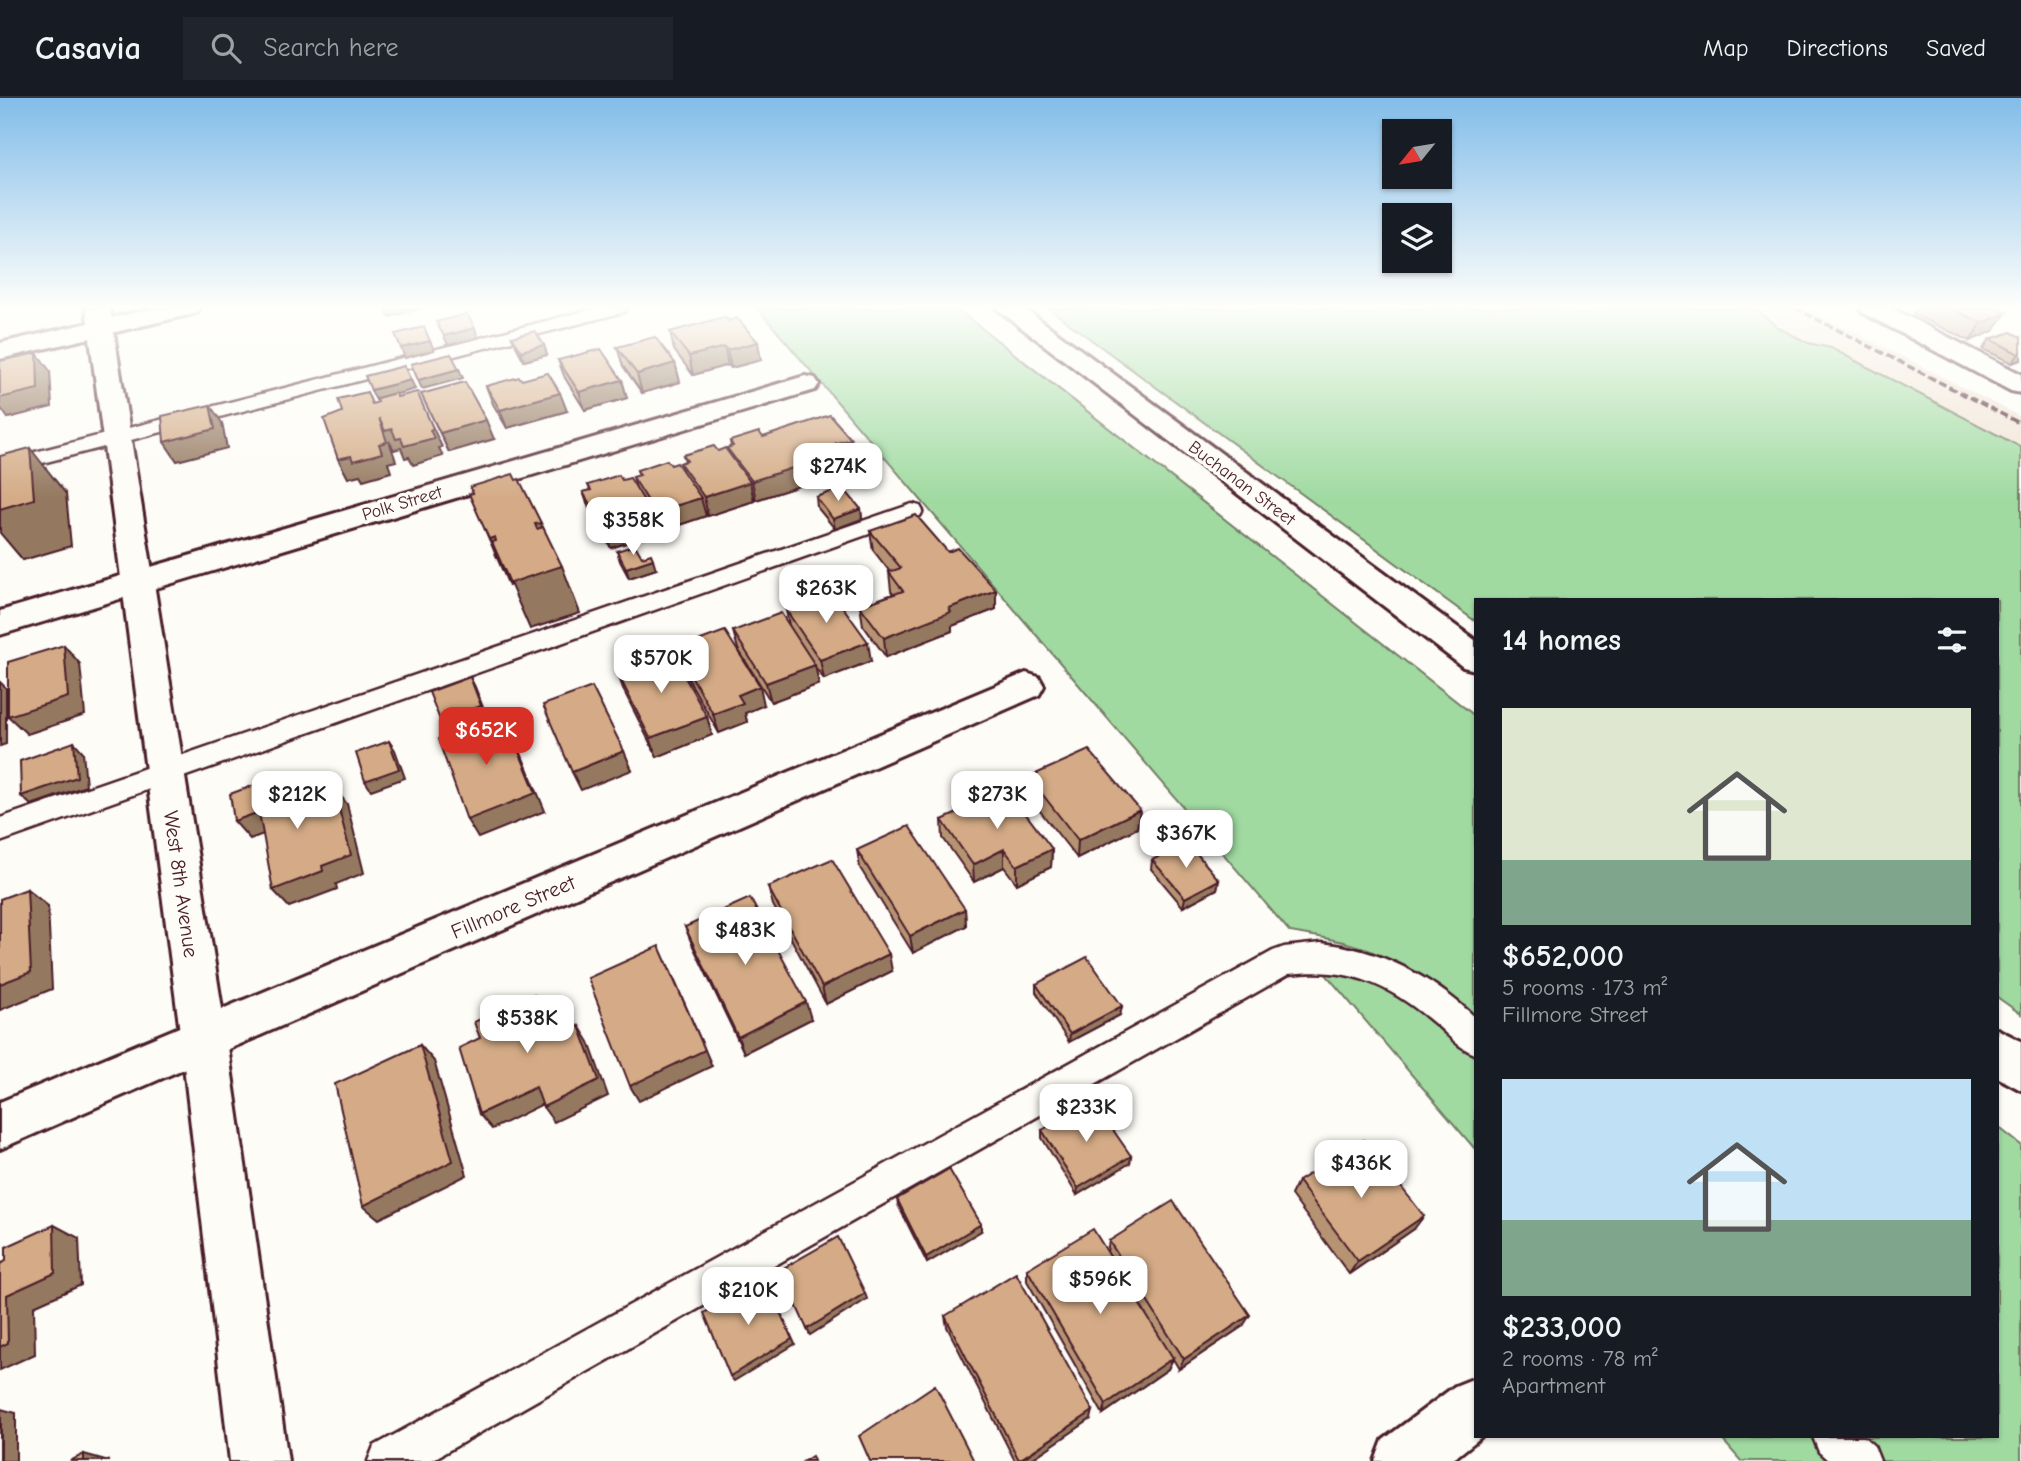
<!DOCTYPE html>
<html lang="en">
<head>
<meta charset="utf-8">
<style>
  :root { --surface:#171b24; --page:#20242c; --text:#f1f3f6; --muted:#9ea1a6; --line:#363941; --accent:#d93025 }
  body { margin:0; font-family:"Comic Neue",sans-serif; background:var(--page); color:var(--text); height:100vh; display:flex; flex-direction:column; font-size:26px; white-space:nowrap }
  * { box-sizing:border-box; margin:0 }
  p { font-size:23px; color:var(--muted) }
  .icon { flex:none; width:38px; height:38px; fill:none; stroke:currentColor; stroke-width:2; stroke-linecap:round; stroke-linejoin:round }
  .map { position:relative; flex:1; overflow:hidden }
  .panel { position:absolute; left:1474px; top:500px; width:525px; height:840px; display:flex; flex-direction:column; background:var(--surface); border-radius:0px; box-shadow:0 2px 5px #0004 }
  .panel>* { flex:none }
  .needle { width:46px; rotate:240deg }
  .tools { position:absolute; left:1382px; top:21px; display:grid; gap:14px }
  .tools a { display:grid; place-items:center; width:70px; height:70px; border-radius:0px; background:var(--surface); box-shadow:0 2px 5px #0004; font-size:35px }
  .price { position:absolute; translate:-50% -60px; padding:0 16px; border-radius:14px; background:#fff; color:#222; font-size:23px; line-height:46px; filter:drop-shadow(0 2px 4px #0008) }
  .price::after { content:''; position:absolute; left:50%; top:42px; width:21px; height:16px; margin-left:-10px; background:inherit; clip-path:polygon(0 0,100% 0,50% 100%) }
  .price.active { background:var(--accent); color:#fff }
  ul { padding:0; list-style:none }
  li { display:grid; align-content:center; gap:14px; height:371px; padding:0 28px }
  li span { display:grid; place-items:center; height:217px; border-radius:0px; color:#555 }
  li>.icon { margin-inline-start:auto }
  span .icon { width:126px; height:126px; fill:#fffc; stroke-width:1 }
  li b { font-size:30px }
  h2 { display:flex; justify-content:space-between; align-items:center; height:84px; padding:0 28px; font-size:30px }
  header { display:flex; align-items:center; gap:42px; box-sizing:border-box; height:98px; padding:0 35px; background:var(--surface); border-bottom:2px solid var(--line) }
  header strong { font-size:33px }
  nav { display:flex; gap:38px; margin-inline-start:auto; font-size:24px }
  .search { width:490px; height:63px; background:var(--page); display:flex; align-items:center; gap:18px; box-sizing:border-box; padding:0 24px; border-radius:0px; color:var(--muted); font-size:26px }
  .map>svg:first-child { display:block }
  .built { fill:#f1e4d5 }
  .green { fill:#a0daa1; stroke:#757c66; stroke-width:2 }
  .lines { fill:none; stroke-linecap:round; stroke-linejoin:round }
  .lane-casing { stroke:#4a1f2b; stroke-width:5 }
  .street-casing { stroke:#4a1f2b; stroke-width:6 }
  .secondary-casing { stroke:#4a1f2b; stroke-width:6 }
  .lane { fill:#fdfcf7; fill-rule:evenodd }
  .street { fill:#fdfcf7; fill-rule:evenodd }
  .secondary { fill:#fdfcf7; fill-rule:evenodd }
  .rail { stroke:#4a1f2b; stroke-width:3.5; stroke-dasharray:8 3.5; stroke-linecap:butt }
  .wall { fill:#b69373; stroke:#4a1f2b; stroke-width:2 }
  .shaded-wall { fill:#94785e; stroke:#4a1f2b; stroke-width:2 }
  .building { fill:#d4ab86; stroke:#4a1f2b; stroke-width:2 }
  .labels { text-anchor:middle; stroke-width:7; stroke-linejoin:round; paint-order:stroke }
  .far-street-label { font-size:18px; fill:#4a1f2b; stroke:#fdfcf7 }
  .street-label { font-size:21px; fill:#4a1f2b; stroke:#fdfcf7 }
</style>
</head>
<body>
<header>
<strong>Casavia</strong>
<div class="search"><svg class="icon" aria-label="search" viewBox="0 0 24 24"><circle cx="10" cy="10" r="6"/><path d="M15 15l6 6"/></svg>Search here</div>
<nav><a>Map</a><a>Directions</a><a>Saved</a></nav>
</header>
<div class="map">
<svg width="2021" height="1363" viewBox="0 0 2021 1363">
  <rect width="100%" height="100%" fill="#fdfcf7"/>
  <filter id="ink" filterUnits="userSpaceOnUse"><feTurbulence type="fractalNoise" baseFrequency=".0143" numOctaves="2"/><feDisplacementMap in="SourceGraphic" scale="14" xChannelSelector="R" yChannelSelector="G"/><feConvolveMatrix kernelMatrix="1 2 1 2 8 2 1 2 1" color-interpolation-filters="sRGB"/></filter>
  <g filter="url(#ink)">
    <path class="built" d="M1755 210H1807L2021 319V349L1831 250 1808 245 1777 229Z"/>
    <g class="green">
      <path d="M757 210H956L1475 618V927C1453 904 1407 871 1379 857 1352 843 1319 839 1290 834Z"/>
      <path d="M1048 210H1755L1777 229 1808 245 1831 250 2021 349V916L1997 899V502H1475V523Z"/>
      <path d="M1318 867 1383 888 1441 924 1475 959V1051Z"/>
      <path d="M1997 1028 2021 1047V1363H1874L1852 1339H1997Z"/>
      <path d="M1720 1339H1813L1835 1363H1741Z"/>
    </g>
    <g class="lines">
      <defs>
        <g id="lane">
          <path d="M597 210H627L624 214 0 376V363Z"/>
          <path d="M912 406 920 408 923 413 920 418 0 744V720Z"/>
          <path d="M1321 845C1380 851 1432 879 1475 919V956C1458 950 1447 935 1433 924 1388 886 1348 868 1289 876L430 1363H368L374 1348 1273 853 1284 849Z"/>
          <path d="M1813 1339H1864L1874 1348 1880 1363H1829L1819 1354Z"/>
        </g>
        <g id="street">
          <path d="M155 210H200L197 215 0 261V245Z"/>
          <path d="M1860 210H1891L2021 276V295L2011 293 1863 215Z"/>
          <path d="M805 278 815 280 819 286 815 292 0 537V513Z"/>
          <path d="M1026 575 1039 579 1044 588 1039 597 0 1051V1004Z"/>
          <path d="M1475 1280V1339H1481L1451 1363H1375L1383 1342 1455 1288Z"/>
        </g>
        <g id="secondary">
          <path d="M86 210H110L227 942 288 1363H230L181 942Z"/>
          <path d="M996 210H1024L1475 542V572L1463 569Z"/>
          <path d="M1997 931 2021 943V992L1997 979Z"/>
        </g>
      </defs>
      <use href="#lane" class="lane-casing"/>
      <use href="#street" class="street-casing"/>
      <use href="#secondary" class="secondary-casing"/>
      <use href="#lane" class="lane"/>
      <use href="#street" class="street"/>
      <use href="#secondary" class="secondary"/>
      <path class="rail" d="M1795 210 2021 326"/>
    </g>
    <g class="wall">
      <path d="M1917 210H1994L2006 215 1993 233 1970 243 1913 216Z"/>
      <path d="M725 219 761 262 731 270 728 267 693 277 674 252 670 234Z"/>
      <path d="M512 239 544 247 547 257 524 263 516 248Z"/>
      <path d="M2021 239V262L2012 265 1983 251 1990 241Z"/>
      <path d="M617 249 675 265 680 284 642 295 623 268Z"/>
      <path d="M558 262 622 282 627 300 585 312 565 280Z"/>
      <path d="M522 282 567 313 507 330 493 306 486 288Z"/>
      <path d="M421 296 494 341 449 354Z"/>
      <path d="M763 339 853 359 844 362 846 373 756 402 753 398 754 403 708 418 704 412 706 418 661 433 655 424 658 434 611 450 590 413 583 394 590 392 588 387 622 382 636 390 633 379 639 378 637 372 671 367 682 371 680 365 685 363 683 357 718 353 728 354 727 350 731 349 730 343Z"/>
      <path d="M816 399 861 411 862 421 835 431 817 409Z"/>
      <path d="M870 433 948 454 996 492V511L952 528V533L886 559 863 527 860 508 893 496 891 493 889 474H890L873 452Z"/>
      <path d="M617 453 656 471 629 480 620 463Z"/>
      <path d="M809 493 871 563 824 581 815 569 819 586 771 604 738 551 733 533 789 527 786 512 810 502Z"/>
      <path d="M676 551 764 607 745 615 747 624 719 635 682 570Z"/>
      <path d="M617 574 707 619 712 637 657 659 624 593Z"/>
      <path d="M1029 679 1140 712 1137 730 1077 760 1028 698Z"/>
      <path d="M942 722 1052 751 1051 769 1017 786 1004 769 974 784 943 740Z"/>
      <path d="M857 752 965 811 966 828 913 855 860 770Z"/>
      <path d="M1152 762 1219 782 1217 791 1183 809 1151 771Z"/>
      <path d="M768 789 892 873 826 906 773 807Z"/>
      <path d="M685 829 811 921 744 955 692 846Z"/>
      <path d="M1036 886 1122 908 1120 917 1069 944 1036 894Z"/>
      <path d="M1042 1032 1131 1058 1130 1065 1077 1097 1042 1040Z"/>
      <path d="M1298 1083 1414 1131 1349 1176 1291 1097Z"/>
      <path d="M897 1101 981 1133 927 1165 898 1107Z"/>
      <path d="M1109 1143 1243 1228 1179 1271 1173 1261 1168 1271 1103 1316 1027 1183V1171L1107 1154Z"/>
      <path d="M945 1218 1091 1321 1029 1363H1015L947 1229Z"/>
    </g>
    <g class="shaded-wall">
      <path d="M385 210H423L389 219Z"/>
      <path d="M2006 215 1993 233 1970 243 1982 225Z"/>
      <path d="M475 230 478 240 448 247 444 238Z"/>
      <path d="M430 243 434 252 405 260 401 250Z"/>
      <path d="M758 244 761 262 731 270 727 252Z"/>
      <path d="M544 247 547 257 524 263 521 253Z"/>
      <path d="M724 249 728 267 693 277 689 258Z"/>
      <path d="M37 255 50 273 52 309 8 320 0 309V300Z"/>
      <path d="M2019 256H2021V262L2012 265Z"/>
      <path d="M675 265 680 284 642 295 637 276Z"/>
      <path d="M459 271 463 280 422 291 418 282Z"/>
      <path d="M411 282 415 291 376 302 371 292Z"/>
      <path d="M622 282 627 300 585 312 579 294Z"/>
      <path d="M560 295 567 313 507 330 500 312Z"/>
      <path d="M210 307 222 325 227 350 177 363 164 344Z"/>
      <path d="M379 320 392 331 430 332 433 330 442 349 439 350 443 358 413 367 409 359 405 360 401 350 394 352 389 343 396 363 388 365 391 374 363 382 360 377 348 380 338 361 379 346Z"/>
      <path d="M486 322 494 341 449 354 440 335Z"/>
      <path d="M851 341 853 359 844 362 846 373 756 402 752 383 836 345Z"/>
      <path d="M30 350 66 396 71 448 23 462 0 435V411Z"/>
      <path d="M750 384 754 403 708 418 704 399Z"/>
      <path d="M701 400 706 418 661 433 655 414Z"/>
      <path d="M861 411 862 421 835 431 833 421Z"/>
      <path d="M652 416 658 434 611 450 604 431Z"/>
      <path d="M541 425 558 469 562 468 580 515 530 531 492 444 511 487 509 488 489 441Z"/>
      <path d="M653 461 656 471 629 480 626 470Z"/>
      <path d="M996 492V511L952 528V533L886 559 884 540 949 510Z"/>
      <path d="M868 544 871 563 824 581 820 562Z"/>
      <path d="M64 547 80 566 85 617 27 636 8 618Z"/>
      <path d="M815 567 819 586 771 604 766 585Z"/>
      <path d="M470 579 475 589 486 617 445 632 440 622Z"/>
      <path d="M0 584 6 590V646L0 648Z"/>
      <path d="M760 588 764 607 745 615 747 624 719 635 713 616 738 597Z"/>
      <path d="M504 617 513 636 545 713 478 740 467 722Z"/>
      <path d="M707 619 712 637 657 659 650 640Z"/>
      <path d="M389 643 395 652 405 680 371 692 365 683Z"/>
      <path d="M74 644 83 654 86 688 31 707 21 698Z"/>
      <path d="M624 653 632 672 581 692 572 674Z"/>
      <path d="M257 686 272 704 261 708Z"/>
      <path d="M333 688 347 706 364 775 336 786 337 791 289 809 273 792 322 768Z"/>
      <path d="M1140 712 1137 730 1077 760 1078 742Z"/>
      <path d="M259 714 274 732 250 741 234 723Z"/>
      <path d="M1004 751V769L974 784 973 767Z"/>
      <path d="M1052 751 1051 769 1017 786V768Z"/>
      <path d="M1219 782 1217 791 1183 809 1185 800Z"/>
      <path d="M27 791 48 808 52 891 0 912V886Z"/>
      <path d="M965 811 966 828 913 855 910 838Z"/>
      <path d="M889 856 892 873 826 906 822 889Z"/>
      <path d="M667 865 712 968 639 1003 630 988Z"/>
      <path d="M534 897 545 913H540Z"/>
      <path d="M563 902 573 919 583 946 573 930Z"/>
      <path d="M806 904 811 921 744 955 738 939Z"/>
      <path d="M1122 908 1120 917 1069 944 1070 936Z"/>
      <path d="M579 928 589 944 608 998 554 1024 543 1009Z"/>
      <path d="M420 947 434 963 467 1077 379 1121 363 1108Z"/>
      <path d="M536 989 547 1004 492 1031 479 1016Z"/>
      <path d="M1131 1058 1130 1065 1077 1097 1078 1090Z"/>
      <path d="M1424 1118 1414 1131 1349 1176 1358 1163Z"/>
      <path d="M981 1126V1133L927 1165 926 1159Z"/>
      <path d="M54 1127 79 1140 81 1187 34 1208 35 1256 0 1272V1249L7 1197Z"/>
      <path d="M765 1180 795 1246 734 1283 730 1278Z"/>
      <path d="M865 1195 867 1201 810 1237 807 1231Z"/>
      <path d="M1250 1217 1243 1228 1179 1271 1184 1261Z"/>
      <path d="M1173 1260 1168 1271 1103 1316 1106 1306Z"/>
      <path d="M1 1311 16 1315V1363H0Z"/>
      <path d="M1093 1313 1091 1321 1029 1363H1019Z"/>
      <path d="M84 1356 109 1363H84Z"/>
    </g>
    <g class="building">
      <path d="M1950 210H1994L2006 215 1982 225Z"/>
      <path d="M467 216 475 230 444 238 436 224Z"/>
      <path d="M725 219 728 223 737 220 758 244 727 252 724 249 689 258 670 234Z"/>
      <path d="M424 229 430 243 401 250 395 236Z"/>
      <path d="M535 233 544 247 521 253 512 239Z"/>
      <path d="M2011 234 2021 239V256H2019L1990 241Z"/>
      <path d="M655 239 675 265 637 276 617 249Z"/>
      <path d="M601 251 622 282 579 294 558 262Z"/>
      <path d="M37 255 38 291 0 300V263Z"/>
      <path d="M451 256 459 271 418 282 411 266Z"/>
      <path d="M404 268 411 282 371 292 365 278Z"/>
      <path d="M548 275 560 295 500 312 486 288 519 279 522 282Z"/>
      <path d="M465 284 486 322 440 335 421 296Z"/>
      <path d="M367 294 372 306 378 304 377 300 395 295 397 299 417 294 433 330 430 332 434 340 404 348 401 340 396 341 392 331 385 333 379 320 387 344 379 346 382 355 353 363 351 358 338 361 324 321 342 314 338 301Z"/>
      <path d="M210 307 215 331 164 344 162 318Z"/>
      <path d="M830 317 851 341 836 345 843 354 796 369 752 383 727 350 733 348 730 343 759 334 763 339Z"/>
      <path d="M714 348 718 353 725 350 750 384 704 399 680 365 687 363 683 357Z"/>
      <path d="M30 350 34 401 0 411V358Z"/>
      <path d="M667 362 671 367 677 365 701 400 655 414 633 379 640 377 637 372Z"/>
      <path d="M513 376 516 382 519 381 541 425 535 426 537 431 543 429 562 468 510 485 492 444 496 443 495 439 489 441 469 396 473 395 470 389Z"/>
      <path d="M619 377 622 382 630 380 652 416 604 431 583 394 591 392 588 387Z"/>
      <path d="M843 390 861 411 833 421 816 399Z"/>
      <path d="M916 417 948 454 958 450 996 492 949 510 951 514 884 540 860 508 903 493 889 474 901 470 870 433Z"/>
      <path d="M635 447 642 459 651 456 653 461 626 470 617 453Z"/>
      <path d="M823 488 829 495 832 494 868 544 820 562 786 512 814 501 809 493Z"/>
      <path d="M781 515 815 567 766 585 733 533Z"/>
      <path d="M725 533 760 588 738 597 743 605 713 616 676 551Z"/>
      <path d="M64 547 68 599 8 618V564Z"/>
      <path d="M671 554 707 619 650 640 617 574Z"/>
      <path d="M470 579 481 608 440 622 429 594Z"/>
      <path d="M592 589 624 653 572 674 543 607Z"/>
      <path d="M504 617 536 695 467 722 438 641Z"/>
      <path d="M389 643 399 671 365 683 356 655Z"/>
      <path d="M74 644 77 679 21 698 20 663Z"/>
      <path d="M1089 652 1140 712 1078 742 1029 679Z"/>
      <path d="M257 686 261 708 298 694 299 700 304 698 302 691 317 686 318 694 333 688 351 757 322 768 323 773 273 792 259 714 234 723 230 696Z"/>
      <path d="M1008 692 1052 751 1017 768 1004 751 973 767 942 722Z"/>
      <path d="M909 728 965 811 910 838 857 752Z"/>
      <path d="M1187 744 1219 782 1185 800 1152 762Z"/>
      <path d="M832 761 889 856 822 889 768 789Z"/>
      <path d="M27 791 31 874 0 886V801Z"/>
      <path d="M750 800 806 904 738 939 685 829Z"/>
      <path d="M659 848 705 952 630 988 588 880Z"/>
      <path d="M1087 859 1122 908 1070 936 1036 886Z"/>
      <path d="M534 897 540 913 563 902 573 930 579 928 599 982 543 1009 536 989 479 1016 459 950 480 940 474 924Z"/>
      <path d="M420 947 453 1063 363 1108 335 986Z"/>
      <path d="M1093 1003 1131 1058 1078 1090 1042 1032Z"/>
      <path d="M1364 1042 1424 1118 1358 1163 1298 1083Z"/>
      <path d="M949 1071 981 1126 926 1159 897 1101Z"/>
      <path d="M1173 1103 1250 1217 1184 1261 1109 1143Z"/>
      <path d="M54 1127 55 1175 7 1197 8 1245 0 1249V1166L6 1163V1149Z"/>
      <path d="M1093 1131 1173 1260 1106 1306 1027 1171Z"/>
      <path d="M838 1139 865 1195 807 1231 780 1172Z"/>
      <path d="M1016 1175 1093 1313 1019 1362 945 1218Z"/>
      <path d="M765 1180 792 1241 730 1278 704 1215Z"/>
      <path d="M935 1287 974 1363H870L859 1338Z"/>
      <path d="M0 1311H1V1362L0 1363Z"/>
      <path d="M84 1356V1363H70Z"/>
      <path d="M812 1358 814 1363H804Z"/>
    </g>
  </g>
  <linearGradient id="sky" x2="0" y2="1"><stop stop-color="#82bde9"/><stop offset="0.52" stop-color="#fefefb"/><stop offset="1" stop-color="#fefefb" stop-opacity="0"/></linearGradient>
  <rect width="2021" height="401" fill="url(#sky)"/>
  <g class="labels">
    <g class="far-street-label">
      <text transform="translate(1242 385) rotate(37)" y="6">Buchanan Street</text>
      <text transform="translate(402 405) rotate(-17)" y="6">Polk Street</text>
    </g>
    <g class="street-label">
      <text transform="translate(181 786) rotate(82)" y="7">West 8th Avenue</text>
      <text transform="translate(513 809) rotate(-23)" y="7">Fillmore Street</text>
    </g>
  </g>
</svg>
<div class="tools">
<a><svg class="needle" viewBox="-14 -14 28 28"><path d="M0-13l5 13h-10z" fill="#e53935"/><path d="M0 13l5-13h-10z" fill="#9ea1a6"/></svg></a>
<a><svg class="icon" aria-label="layers" viewBox="0 0 24 24"><path d="M12 4l9 5-9 5-9-5zM3 14l9 5 9-5"/></svg></a>
</div>
<b class="price" style="left:838px;top:405px">$274K</b>
<b class="price" style="left:633px;top:459px">$358K</b>
<b class="price" style="left:826px;top:527px">$263K</b>
<b class="price" style="left:661px;top:597px">$570K</b>
<b class="price active" style="left:486px;top:669px">$652K</b>
<b class="price" style="left:297px;top:733px">$212K</b>
<b class="price" style="left:997px;top:733px">$273K</b>
<b class="price" style="left:1186px;top:772px">$367K</b>
<b class="price" style="left:745px;top:869px">$483K</b>
<b class="price" style="left:527px;top:957px">$538K</b>
<b class="price" style="left:1086px;top:1046px">$233K</b>
<b class="price" style="left:1361px;top:1102px">$436K</b>
<b class="price" style="left:1100px;top:1218px">$596K</b>
<b class="price" style="left:748px;top:1229px">$210K</b>
<section class="panel">
<h2>14 homes<svg class="icon" aria-label="filters" viewBox="0 0 24 24"><path d="M4 7h16M4 17h16"/><circle cx="9" cy="7" r="2"/><circle cx="15" cy="17" r="2"/></svg></h2>
<ul>
<li><span style="background:linear-gradient(#dfe7d0 70%,#7fa58c 0)"><svg class="icon" aria-label="home" viewBox="0 0 24 24"><path d="M3 11l9-7 9 7M6 9v11h12V9"/></svg></span><div><b>$652,000</b><p>5 rooms · 173 m²</p><p>Fillmore Street</p></div></li>
<li><span style="background:linear-gradient(#bfe0f5 65%,#7fa58c 0)"><svg class="icon" aria-label="home" viewBox="0 0 24 24"><path d="M3 11l9-7 9 7M6 9v11h12V9"/></svg></span><div><b>$233,000</b><p>2 rooms · 78 m²</p><p>Apartment</p></div></li>
</ul>
</section>
</div>
</body>
</html>
